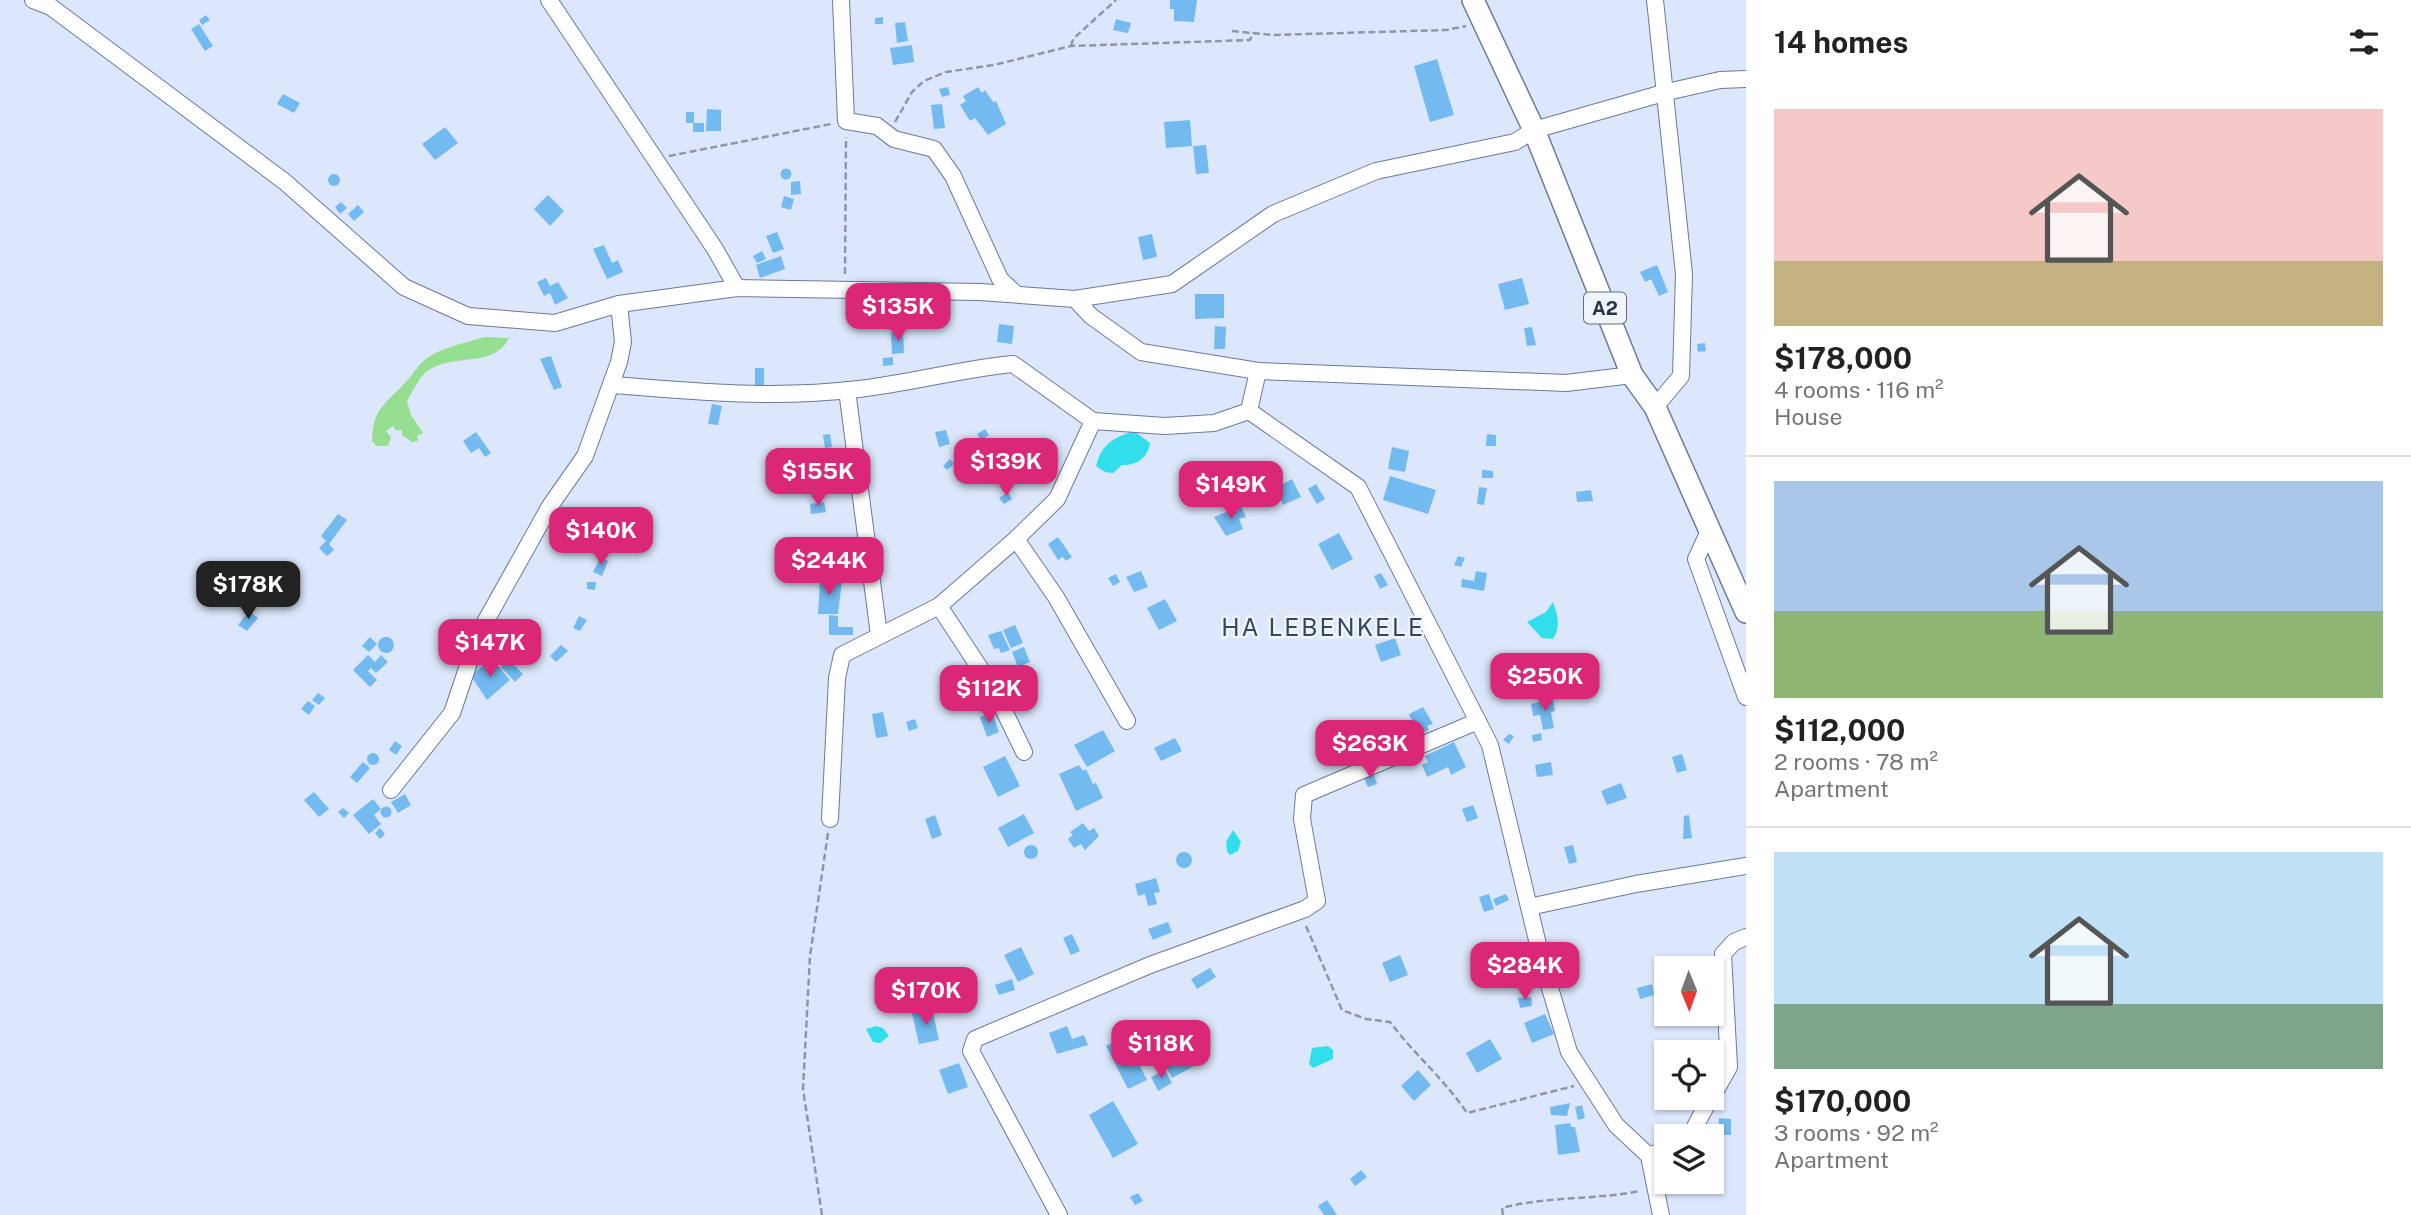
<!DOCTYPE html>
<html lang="en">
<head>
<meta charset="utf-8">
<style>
  :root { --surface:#fff; --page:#f6f6f6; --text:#222; --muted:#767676; --line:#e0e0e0; --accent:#db2777 }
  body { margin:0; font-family:"Public Sans",sans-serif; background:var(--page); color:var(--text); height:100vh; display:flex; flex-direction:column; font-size:26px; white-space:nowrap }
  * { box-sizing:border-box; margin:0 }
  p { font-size:23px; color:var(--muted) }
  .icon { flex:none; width:38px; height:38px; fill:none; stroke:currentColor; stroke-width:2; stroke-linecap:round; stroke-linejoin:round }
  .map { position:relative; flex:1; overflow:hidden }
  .sheet { display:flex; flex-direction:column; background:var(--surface); width:665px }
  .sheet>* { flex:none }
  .needle { width:46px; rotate:179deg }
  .tools { position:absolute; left:1654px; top:956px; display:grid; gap:14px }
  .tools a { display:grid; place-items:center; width:70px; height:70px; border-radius:0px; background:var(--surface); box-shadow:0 2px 5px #0004; font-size:35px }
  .price { position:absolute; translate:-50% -60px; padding:0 16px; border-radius:14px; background:var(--accent); color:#fff; font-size:23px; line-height:46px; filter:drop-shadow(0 2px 4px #0008) }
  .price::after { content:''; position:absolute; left:50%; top:42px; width:21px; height:16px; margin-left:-10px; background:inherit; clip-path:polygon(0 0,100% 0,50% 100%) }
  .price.selected { background:#222; color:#fff }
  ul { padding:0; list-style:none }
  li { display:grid; align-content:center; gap:14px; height:371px; padding:0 28px }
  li+li { border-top:2px solid var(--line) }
  li span { display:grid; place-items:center; height:217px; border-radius:0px; color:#555 }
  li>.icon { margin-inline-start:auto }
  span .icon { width:126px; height:126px; fill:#fffc; stroke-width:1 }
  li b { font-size:30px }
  h2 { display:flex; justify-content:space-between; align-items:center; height:84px; padding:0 28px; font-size:30px }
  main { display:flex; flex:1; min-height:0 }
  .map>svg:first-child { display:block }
  .green { fill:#96df90 }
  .water { fill:#31dfec }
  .building { fill:#73baf0 }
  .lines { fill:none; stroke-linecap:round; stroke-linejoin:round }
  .minor-casing { stroke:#6a7a99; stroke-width:18 }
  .major-casing { stroke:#6a7a99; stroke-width:24 }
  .path { stroke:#8e97a9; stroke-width:2.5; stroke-dasharray:7 3.5; stroke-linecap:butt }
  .minor { stroke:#fff; stroke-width:16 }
  .major { stroke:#fff; stroke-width:21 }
  .labels { text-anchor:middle; stroke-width:5; stroke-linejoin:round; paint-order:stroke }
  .shield { fill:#f0f4fb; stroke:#666c77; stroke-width:2 }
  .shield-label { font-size:19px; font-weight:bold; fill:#2b323f }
  .quarter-label { font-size:24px; letter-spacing:2px; fill:#364560; stroke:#f0f4fb }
</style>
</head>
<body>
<main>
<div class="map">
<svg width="1746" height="1215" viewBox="0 0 1746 1215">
  <rect width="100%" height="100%" fill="#dce7fc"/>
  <path class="green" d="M485 337 509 338C493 370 452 351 425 373 418 379 412 393 407 401L411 415 423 433 417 436 418 441 412 442 402 435V430H396L393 426 386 431 391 437 388 446H377L372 441C373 410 382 407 402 386 413 376 418 362 432 355 448 346 468 342 485 337Z"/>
  <g class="water">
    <path d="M1134 431 1150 443C1148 458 1136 466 1122 465L1113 473 1105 472 1096 466C1102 443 1114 438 1134 431Z"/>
    <path d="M1553 602C1558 616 1561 627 1553 639L1542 638 1527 622 1546 612Z"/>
    <path d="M1233 830 1241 842 1238 851 1230 855 1227 851 1226 842Z"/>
    <path d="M876 1026 883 1028 889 1036 880 1043 873 1042 866 1029Z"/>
    <path d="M1328 1046 1333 1050V1059L1313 1068 1309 1064 1312 1048Z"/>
  </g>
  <g class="building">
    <path d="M1170 0H1197L1194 22 1174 21V9H1170Z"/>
    <path d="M206 15 210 20 202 25 199 20Z"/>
    <path d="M883 17V24H875V18Z"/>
    <path d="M1116 19 1131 23 1128 33 1113 30Z"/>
    <path d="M905 22 908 41 897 43 895 23Z"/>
    <path d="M199 24 213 46 205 51 191 29Z"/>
    <path d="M912 45 914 62 893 65 890 48Z"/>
    <path d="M1437 59 1454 115 1430 122 1414 66Z"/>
    <path d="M948 87 950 95 942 97 939 89Z"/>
    <path d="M978 87 982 93 985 90 993 102 996 101 1006 124 988 135 975 118 970 121 960 105 966 101 963 96Z"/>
    <path d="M283 94 300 103 294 113 277 104Z"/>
    <path d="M942 104 945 128 934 129 931 105Z"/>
    <path d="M707 109 721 110V131H706Z"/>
    <rect x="686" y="112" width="8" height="11"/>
    <path d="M1190 120 1192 146 1166 148 1164 122Z"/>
    <rect x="693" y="123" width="11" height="9"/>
    <path d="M445 127 458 143 435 160 422 144Z"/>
    <path d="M1206 145 1209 173 1196 174 1193 146Z"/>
    <circle cx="786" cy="174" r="5.5"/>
    <circle cx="334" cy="180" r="6"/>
    <path d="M800 181 801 194 791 195V182Z"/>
    <path d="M548 195 564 211 550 226 534 209Z"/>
    <path d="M784 196 794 199 791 210 781 207Z"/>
    <path d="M341 202 347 208 340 214 335 207Z"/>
    <path d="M358 205 364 212 354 221 348 214Z"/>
    <path d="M777 232 784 249 773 253 766 236Z"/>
    <path d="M1152 234 1157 257 1143 260 1138 237Z"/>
    <path d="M604 245 612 263 618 260 623 272 607 279 593 249Z"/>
    <path d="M762 251 766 259 757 263 753 256Z"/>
    <path d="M781 256 785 269 760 278 756 265Z"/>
    <path d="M1657 265 1668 292 1659 296 1651 279 1645 282 1640 272Z"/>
    <path d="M546 278 550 286 558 282 568 298 555 305 550 293 544 296 537 282Z"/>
    <path d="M1522 278 1529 304 1505 310 1498 284Z"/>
    <path d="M1195 294H1224V318L1195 319Z"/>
    <path d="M999 324 1014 326 1012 344 997 342Z"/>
    <path d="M1215 326 1226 327 1225 349H1214Z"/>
    <path d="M1532 327 1536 345 1527 346 1524 328Z"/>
    <path d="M903 332 904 353 892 354 891 333Z"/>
    <path d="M1705 343 1706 351 1698 352 1697 344Z"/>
    <path d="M551 356 562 387 554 390 540 359Z"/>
    <path d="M893 357V365L883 366V358Z"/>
    <path d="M755 368H764V387L755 386Z"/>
    <path d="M712 404 722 406 718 425 708 424Z"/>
    <path d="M985 429 989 435 981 440 977 434Z"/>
    <path d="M946 430 950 444 939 447 935 432Z"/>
    <path d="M476 432 491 453 485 457 479 448 471 453 463 441Z"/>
    <path d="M830 434 832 447 825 448 823 435Z"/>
    <path d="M1487 434 1496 435V446H1486Z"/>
    <path d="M1392 447 1409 451 1405 472 1388 469Z"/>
    <path d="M950 459 954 464 947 470 943 466Z"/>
    <path d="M1482 470 1493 471V478H1482Z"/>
    <path d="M1390 476 1436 490 1428 514 1383 500Z"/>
    <path d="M1292 479 1301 497 1283 505 1275 488Z"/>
    <path d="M1316 484 1325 499 1317 504 1308 489Z"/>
    <path d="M1479 487 1487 488 1484 505 1477 504Z"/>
    <path d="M1591 490 1593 501 1577 502 1576 492Z"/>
    <path d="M1008 492 1012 499 1004 504 999 498Z"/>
    <path d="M824 502 826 512 811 514 810 504Z"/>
    <path d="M1241 506 1246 517 1239 519 1243 529 1226 536 1214 517Z"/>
    <path d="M338 514 347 520 329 544 334 550 327 556 319 548 326 541 321 536Z"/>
    <path d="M1339 533 1353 559 1332 570 1318 544Z"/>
    <path d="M1058 537 1072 557 1066 561 1063 557 1058 560 1048 544Z"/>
    <path d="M1458 556 1465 558 1461 567 1454 565Z"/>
    <path d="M600 558 608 561 602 576 593 572Z"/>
    <path d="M1141 571 1148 587 1134 592 1126 577Z"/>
    <path d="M1476 571 1487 573 1484 591 1461 587 1462 579 1474 581Z"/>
    <path d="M1381 573 1388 585 1380 589 1374 576Z"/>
    <path d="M1116 574 1120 582 1113 586 1108 578Z"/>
    <path d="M820 580 842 581 838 614H818Z"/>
    <path d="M587 582H596L595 590 587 589Z"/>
    <path d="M1165 599 1177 621 1159 630 1147 608Z"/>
    <path d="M249 611 258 618 247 631 238 625Z"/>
    <path d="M829 615 838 616V627H853V635H829Z"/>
    <path d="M579 616 587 620 580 631 573 628Z"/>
    <path d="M1015 625 1023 643 1011 648 1003 630Z"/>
    <path d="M1001 631 1010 650 1001 653 999 648 994 649 988 635Z"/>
    <path d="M370 637 377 644 369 652 362 646Z"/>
    <circle cx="386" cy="645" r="8"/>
    <path d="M1395 638 1401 655 1381 662 1375 645Z"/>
    <path d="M561 645 568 651 556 662 550 656Z"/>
    <path d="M1024 647 1030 662 1018 667 1012 652Z"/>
    <path d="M368 655 375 662 381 655 388 662 376 673 371 668 368 671 377 680 370 687 353 670Z"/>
    <path d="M509 660 523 674 515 682 501 667Z"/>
    <path d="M487 662 499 667 510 680 487 700 471 676Z"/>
    <path d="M1030 686 1036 697 1017 708 1011 696Z"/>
    <path d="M318 693 325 698 319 705 312 700Z"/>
    <path d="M1553 699 1555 711 1551 712 1554 728 1543 730 1540 715 1533 716 1531 704Z"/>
    <path d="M308 701 315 706 309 715 301 709Z"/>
    <path d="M1423 707 1433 724 1427 726 1429 730 1418 735 1409 714Z"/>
    <path d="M883 712 888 736 876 738 872 714Z"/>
    <path d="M992 713 999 732 987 737 980 717Z"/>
    <path d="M915 719 918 728 909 731 906 722Z"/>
    <path d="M1103 730 1115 751 1087 767 1074 745Z"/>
    <path d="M1541 733 1542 740 1533 742 1532 735Z"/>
    <path d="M1509 734 1514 736 1509 744 1503 740Z"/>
    <path d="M1175 738 1182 751 1161 761 1154 748Z"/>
    <path d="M395 741 402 746 396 755 389 750Z"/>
    <path d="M1454 742 1466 767 1451 775 1448 767 1427 777 1422 765 1428 762 1425 756Z"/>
    <circle cx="373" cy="759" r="6"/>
    <path d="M1682 754 1687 770 1677 773 1672 757Z"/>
    <path d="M1005 756 1020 786 998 797 983 767Z"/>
    <path d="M363 762 370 768 357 783 350 777Z"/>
    <path d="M1551 762 1553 775 1537 777 1535 765Z"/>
    <path d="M1079 765 1083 771 1086 769 1093 784 1096 783 1103 798 1076 811 1059 774Z"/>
    <path d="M1373 772 1377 784 1368 787 1363 776Z"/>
    <path d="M1621 783 1627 798 1607 805 1601 791Z"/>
    <path d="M314 792 329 809 319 817 304 800Z"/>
    <path d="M405 794 411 805 398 813 391 802Z"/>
    <path d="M373 799 381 809 374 815 381 824 369 834 353 815Z"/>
    <path d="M1473 805 1478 818 1467 822 1462 809Z"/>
    <circle cx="386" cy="812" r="5.5"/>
    <path d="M343 808 349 813 344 818 338 812Z"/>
    <path d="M1024 814 1034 833 1008 847 998 828Z"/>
    <path d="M935 815 942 835 932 839 925 819Z"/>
    <path d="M1689 815 1692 838 1683 839 1684 816Z"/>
    <path d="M1083 823 1089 831 1094 828 1099 836 1085 850 1081 844 1074 848 1068 839 1073 835 1070 832Z"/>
    <path d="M380 828 385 834 380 839 375 833Z"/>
    <circle cx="1031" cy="852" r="7"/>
    <path d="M1573 845 1577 862 1569 864 1564 847Z"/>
    <circle cx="1184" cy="860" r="8"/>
    <path d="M1156 878 1160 892 1154 893 1157 904 1148 906 1145 894 1138 896 1135 884Z"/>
    <path d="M1489 894 1494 909 1484 912 1479 897Z"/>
    <path d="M1506 894 1509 900 1496 906 1493 899Z"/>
    <path d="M1168 922 1172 932 1153 940 1148 929Z"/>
    <path d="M1072 934 1080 951 1071 955 1063 938Z"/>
    <path d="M1493 944 1495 951 1488 953 1486 946Z"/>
    <path d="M1021 947 1034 974 1018 982 1004 955Z"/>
    <path d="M1514 949 1516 959 1501 962 1499 953Z"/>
    <path d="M1400 955 1408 975 1390 982 1382 963Z"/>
    <path d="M1698 956 1702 966 1682 968 1680 963Z"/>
    <path d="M1210 968 1216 977 1197 989 1191 979Z"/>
    <path d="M1520 969 1523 979 1506 985 1502 975Z"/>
    <path d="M1012 979 1015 990 999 995 995 985Z"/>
    <path d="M1652 984 1654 995 1640 999 1637 988Z"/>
    <path d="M1531 997 1532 1006 1520 1008 1518 998Z"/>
    <path d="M932 1009 939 1040 919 1044 912 1013Z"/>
    <path d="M1684 1013H1709V1017H1701V1025H1683Z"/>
    <path d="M1545 1014 1554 1034 1532 1043 1524 1023Z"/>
    <path d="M1067 1026 1072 1039 1084 1035 1088 1045 1057 1054 1049 1033Z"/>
    <path d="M1125 1036 1147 1080 1128 1089 1106 1046Z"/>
    <path d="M1490 1039 1502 1059 1477 1073 1466 1053Z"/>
    <path d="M1190 1053 1196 1065 1172 1078 1166 1066Z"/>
    <path d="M959 1063 968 1087 948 1094 939 1070Z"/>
    <path d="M1165 1070 1172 1083 1158 1091 1151 1077Z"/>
    <path d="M1418 1070 1431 1085 1414 1101 1401 1086Z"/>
    <path d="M1113 1101 1138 1144 1113 1158 1089 1115Z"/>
    <path d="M1570 1103 1567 1116 1551 1115 1550 1107Z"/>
    <path d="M1582 1105 1585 1118 1578 1120 1575 1107Z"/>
    <path d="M1719 1118 1731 1119V1135H1718Z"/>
    <path d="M1570 1123 1571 1127H1575L1580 1152 1558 1155 1555 1125Z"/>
    <path d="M1361 1170 1367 1177 1355 1186 1350 1179Z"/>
    <path d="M1138 1193 1143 1201 1135 1205 1130 1197Z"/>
    <path d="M1327 1200 1337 1215H1324L1318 1206Z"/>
  </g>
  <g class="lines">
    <defs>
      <g id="minor">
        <path d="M33 0 51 7 285 182 404 287 468 316 555 323 619 304 737 288 980 292 1075 299 1091 316 1141 352 1258 371 1566 383 1632 375"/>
        <path d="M549 0 715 249 737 288"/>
        <path d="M841 0 846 121 877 126 894 139 934 149 953 176 1000 279 1016 294"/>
        <path d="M1075 299 1172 284 1273 214 1376 171 1515 142 1534 130 1667 92 1720 80 1746 79"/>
        <path d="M1258 371 1249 411 1358 487 1490 745 1542 961 1569 1052 1616 1125 1649 1156 1661 1215"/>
        <path d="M613 385C697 392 775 399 859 389 911 383 961 369 1013 364L1093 421 1165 426 1214 423 1249 411"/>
        <path d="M847 390 879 635"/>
        <path d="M1655 407 1681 376 1684 274 1655 0"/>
        <path d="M1709 531 1696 559 1746 697"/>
        <path d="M1016 539 1056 597 1127 721"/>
        <path d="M939 606 993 688 1024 752"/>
        <path d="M391 790 452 713 479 633 550 506 585 456 619 362 623 342 619 304"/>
        <path d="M830 819 837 678 842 655 939 606 1016 539 1057 499 1093 421"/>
        <path d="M1529 907 1636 884 1746 866"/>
        <path d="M1712 1097 1729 1067 1723 954 1734 942 1746 937"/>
        <path d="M1690 1136 1711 1097"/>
        <path d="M1649 1156 1666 1149"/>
        <path d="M1059 1215 971 1051 975 1039 1150 965 1305 909 1317 901 1302 819 1304 795 1478 721"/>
      </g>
      <path id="major" d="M1473 0 1534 130 1632 375 1655 407 1746 612"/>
    </defs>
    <use href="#minor" class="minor-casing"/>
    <use href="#major" class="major-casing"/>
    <g class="path">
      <path d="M1232 31 1273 35 1446 30 1466 26"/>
      <path d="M1071 46 1073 39 1116 0"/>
      <path d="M895 122 912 92 924 81 946 72 994 65 1071 46 1250 40 1253 33"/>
      <path d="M669 156 831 124"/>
      <path d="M845 274 846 137"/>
      <path d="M1306 926 1342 1010 1366 1019 1390 1022C1414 1054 1445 1080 1467 1113L1574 1086"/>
      <path d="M822 1215 803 1089 810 956 828 833"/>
      <path d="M1503 1215 1502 1208C1547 1196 1595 1200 1640 1191"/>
    </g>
    <use href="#minor" class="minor"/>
    <use href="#major" class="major"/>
  </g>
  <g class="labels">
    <rect class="shield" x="1584" y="292.5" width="42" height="31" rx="5"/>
    <g class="shield-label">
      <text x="1605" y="315">A2</text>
    </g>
    <g class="quarter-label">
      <text x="1323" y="636">HA LEBENKELE</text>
    </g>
  </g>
</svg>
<div class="tools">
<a><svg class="needle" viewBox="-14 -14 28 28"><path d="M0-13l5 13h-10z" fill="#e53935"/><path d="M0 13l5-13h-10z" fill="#767676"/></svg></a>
<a><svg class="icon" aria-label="locate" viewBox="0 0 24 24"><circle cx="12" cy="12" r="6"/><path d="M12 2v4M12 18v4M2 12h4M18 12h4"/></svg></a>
<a><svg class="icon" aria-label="layers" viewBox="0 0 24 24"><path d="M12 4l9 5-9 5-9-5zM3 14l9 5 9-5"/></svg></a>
</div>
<b class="price" style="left:898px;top:343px">$135K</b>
<b class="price" style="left:1006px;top:498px">$139K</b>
<b class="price" style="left:818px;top:508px">$155K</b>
<b class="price" style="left:1231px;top:521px">$149K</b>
<b class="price" style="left:601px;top:567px">$140K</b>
<b class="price" style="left:829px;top:597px">$244K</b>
<b class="price selected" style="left:248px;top:621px">$178K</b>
<b class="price" style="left:490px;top:679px">$147K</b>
<b class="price" style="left:1545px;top:713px">$250K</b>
<b class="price" style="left:989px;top:725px">$112K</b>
<b class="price" style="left:1370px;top:780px">$263K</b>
<b class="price" style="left:1525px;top:1002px">$284K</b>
<b class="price" style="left:926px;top:1027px">$170K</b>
<b class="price" style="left:1161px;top:1080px">$118K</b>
</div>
<section class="sheet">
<h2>14 homes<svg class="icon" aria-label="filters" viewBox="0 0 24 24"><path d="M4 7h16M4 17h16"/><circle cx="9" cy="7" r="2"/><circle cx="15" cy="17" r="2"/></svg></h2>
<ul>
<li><span style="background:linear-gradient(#f6c9c9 70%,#c2b280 0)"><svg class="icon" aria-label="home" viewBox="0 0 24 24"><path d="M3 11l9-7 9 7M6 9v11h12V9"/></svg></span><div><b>$178,000</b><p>4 rooms · 116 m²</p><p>House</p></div></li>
<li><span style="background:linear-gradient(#a9c7e8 60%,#8fb573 0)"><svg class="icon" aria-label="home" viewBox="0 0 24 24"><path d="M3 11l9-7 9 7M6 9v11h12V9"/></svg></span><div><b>$112,000</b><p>2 rooms · 78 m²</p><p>Apartment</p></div></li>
<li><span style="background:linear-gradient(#bfe0f5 70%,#7fa58c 0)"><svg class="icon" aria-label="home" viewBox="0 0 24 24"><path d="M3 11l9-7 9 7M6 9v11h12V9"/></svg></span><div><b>$170,000</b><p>3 rooms · 92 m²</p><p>Apartment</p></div></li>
</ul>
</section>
</main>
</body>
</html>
